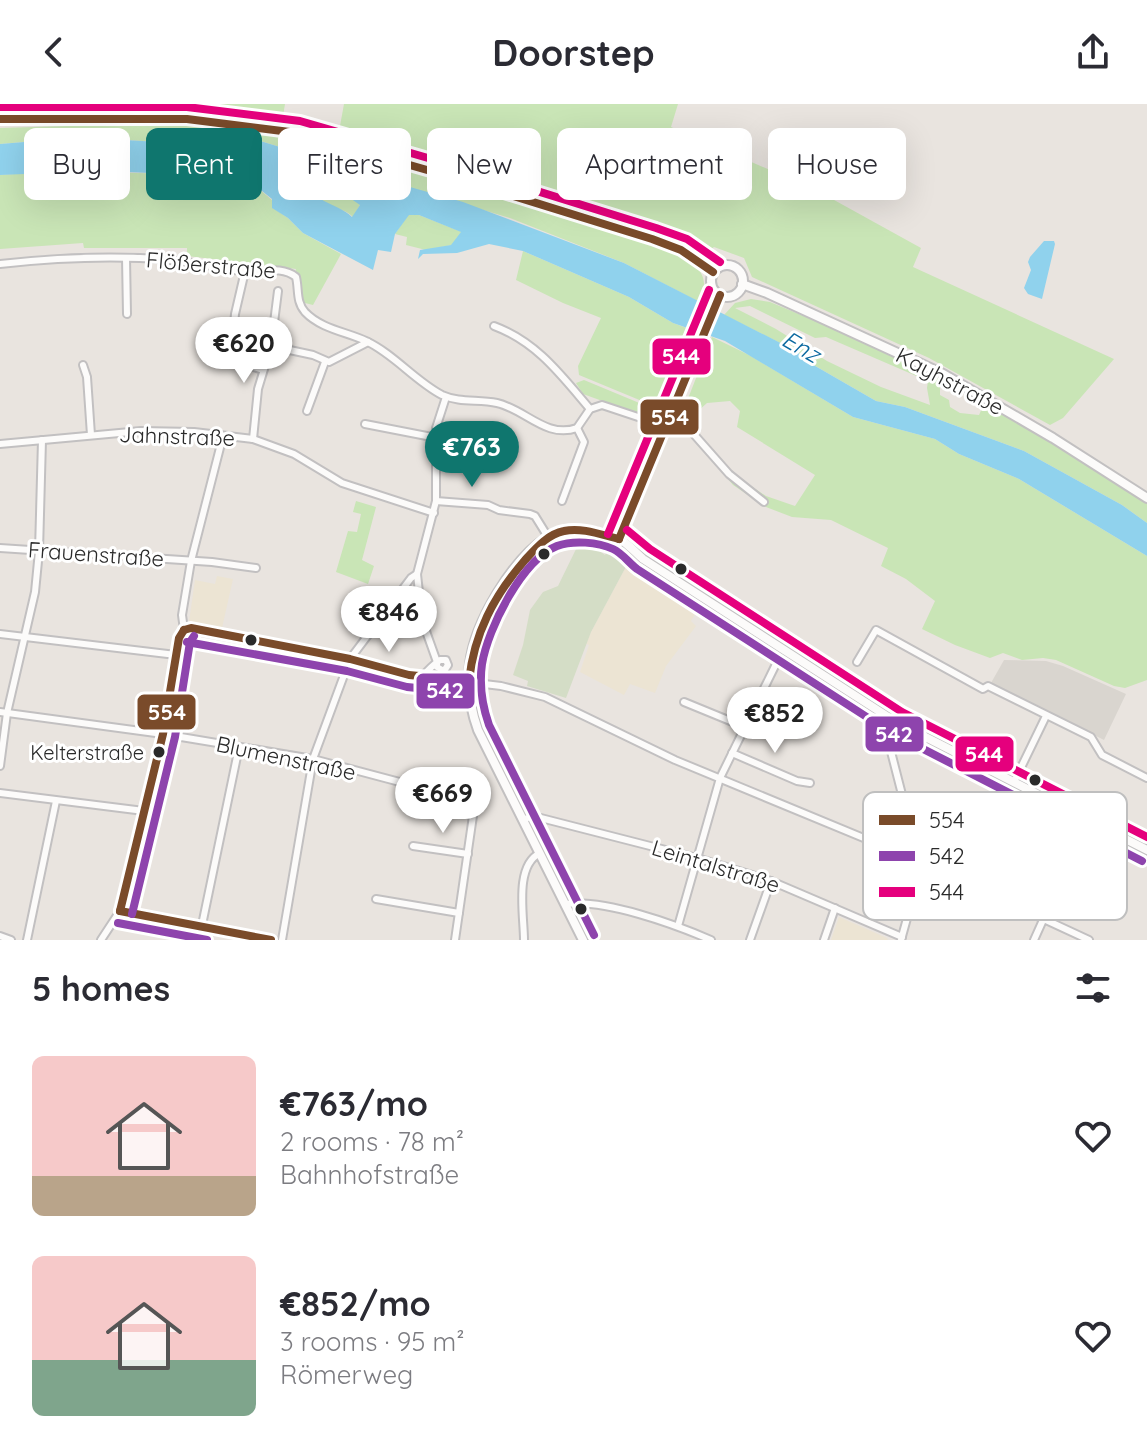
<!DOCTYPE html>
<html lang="en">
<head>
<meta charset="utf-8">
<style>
  :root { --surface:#fff; --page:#f2f2f3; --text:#2b2b33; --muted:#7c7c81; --accent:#0f766e }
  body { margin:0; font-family:Quicksand,sans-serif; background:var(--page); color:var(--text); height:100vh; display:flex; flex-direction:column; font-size:30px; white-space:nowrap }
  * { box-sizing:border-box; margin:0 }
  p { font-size:26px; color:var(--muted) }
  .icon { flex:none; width:44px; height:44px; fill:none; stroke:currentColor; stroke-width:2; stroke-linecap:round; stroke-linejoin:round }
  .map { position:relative; height:836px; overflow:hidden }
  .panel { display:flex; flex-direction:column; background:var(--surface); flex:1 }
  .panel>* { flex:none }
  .top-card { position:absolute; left:24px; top:24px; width:1100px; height:72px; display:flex; gap:16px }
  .price { position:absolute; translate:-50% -68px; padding:0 18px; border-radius:28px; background:#fff; color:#222; font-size:26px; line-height:52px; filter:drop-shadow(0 2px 4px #0008) }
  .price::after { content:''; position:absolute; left:50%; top:48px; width:24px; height:18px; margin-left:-12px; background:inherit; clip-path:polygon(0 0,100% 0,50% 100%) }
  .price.active { background:var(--accent); color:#fff }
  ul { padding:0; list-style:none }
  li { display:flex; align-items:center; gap:24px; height:200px; padding:0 32px }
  li span { display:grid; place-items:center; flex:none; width:224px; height:160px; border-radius:12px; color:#555 }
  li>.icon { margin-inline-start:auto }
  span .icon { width:96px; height:96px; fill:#fffc; stroke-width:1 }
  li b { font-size:34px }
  h2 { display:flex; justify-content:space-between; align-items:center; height:96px; padding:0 32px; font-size:34px }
  .chip { padding:0 28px; border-radius:12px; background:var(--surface); box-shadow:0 8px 32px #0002; font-size:28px; line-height:72px }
  .chip.active { background:var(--accent); color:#fff }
  header { display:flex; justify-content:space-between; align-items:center; height:104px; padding:0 32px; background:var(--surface); font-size:36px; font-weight:700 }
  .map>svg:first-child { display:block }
  .education { fill:#ece4d3 }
  .green { fill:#c9e5b6; fill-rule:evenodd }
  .cemetery { fill:#d4ddc6 }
  .plaza { fill:#d9d5cf }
  .water { fill:#90d2ed }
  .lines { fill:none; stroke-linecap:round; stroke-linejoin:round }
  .street-casing { stroke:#c2c0c1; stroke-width:10 }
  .secondary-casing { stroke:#c2c0c1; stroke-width:12 }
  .street { stroke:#fcfbfa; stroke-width:6 }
  .secondary { stroke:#fcfbfa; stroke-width:8 }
  .bus-1-casing { stroke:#fff; stroke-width:14 }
  .bus-2-casing { stroke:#fff; stroke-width:14 }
  .bus-3-casing { stroke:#fff; stroke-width:14 }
  .bus-1 { stroke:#7a4b2a; stroke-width:8 }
  .bus-2 { stroke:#8e44ad; stroke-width:8 }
  .bus-3 { stroke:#e5007d; stroke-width:8 }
  .bus-dot { fill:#2a2a2a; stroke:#fff; stroke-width:3 }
  .labels { text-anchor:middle; stroke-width:6; stroke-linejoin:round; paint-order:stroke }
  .bus-label { font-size:20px; fill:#2a2a2a; stroke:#fff; text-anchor:end }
  .street-label { font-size:22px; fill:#2a2a2a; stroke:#fff }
  .water-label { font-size:24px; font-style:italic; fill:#09689f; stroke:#fff }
  .key { fill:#fff; stroke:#bfbfbf; stroke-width:2 }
  .key-label { font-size:22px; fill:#2a2a2a }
  .line-badge { stroke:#fff; stroke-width:3 }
  .badge-label { font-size:22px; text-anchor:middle; font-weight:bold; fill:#fff }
</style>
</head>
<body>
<header><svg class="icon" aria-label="back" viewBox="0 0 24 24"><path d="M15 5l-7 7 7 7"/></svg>Doorstep<svg class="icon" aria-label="share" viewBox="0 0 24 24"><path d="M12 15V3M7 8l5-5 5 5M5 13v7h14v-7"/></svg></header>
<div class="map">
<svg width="1147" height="836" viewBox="0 0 1147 836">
  <rect width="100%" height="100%" fill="#e9e4df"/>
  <g class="education">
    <path d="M629 457 701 500 691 517 696 522 666 562 655 589 630 580 624 591 580 568 589 541 586 540 591 528Z"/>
    <path d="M217 472 233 475 222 524 189 518 195 476 215 480Z"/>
    <path d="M839 813 887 834 888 836H831Z"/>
  </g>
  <g class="green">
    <path d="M0 0H285L282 18C188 8 94 5 0 8Z"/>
    <path d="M344 0H678L671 23 816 86 921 144 913 163 1114 255 1063 314 1050 321 929 254 752 173 744 154 714 143 705 149 646 120 558 99 506 81 338 33Z"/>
    <path d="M166 19 262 27 308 36 468 82 652 139C668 146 703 157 704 179 705 185 703 193 703 200L624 159 510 114 405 83 362 67 346 68 336 59 330 58 323 65 344 81C365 78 385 84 403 95L402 97C387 88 386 89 370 92L367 86H351L360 101 353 113C344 104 333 105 323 99 308 89 302 64 316 54L257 36 247 43 125 36H48L0 40V24Z"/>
    <path d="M56 67 177 70 197 77 222 79 241 76 252 79 272 96 273 104 288 114 303 129 341 150 313 201 301 198 294 173 296 165 187 152V144H84L83 139 0 145V71Z"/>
    <path d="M408 111H419L462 128 452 141 426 146 406 141 407 133 395 130Z"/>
    <path d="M523 147 629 193 673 219 695 227 666 307 579 271 578 262 601 214 563 199 516 176Z"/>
    <path d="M751 195 770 198 806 213 930 268 940 274V291L949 296 950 303 960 309 979 311 984 300 1070 348 1147 398V419L1122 401 1024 347 905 303 876 297 810 259 796 247 724 211 735 199ZM750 202 815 234 826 233 928 277 927 284 930 301 881 283 827 257 776 225 735 204Z"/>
    <path d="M712 233 749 251 853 313 935 335 959 350 1019 375 1147 452V576L1125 584 1114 582 1056 556 1043 554 1022 556 1003 549 990 554 955 541 922 525 935 497 906 475 881 462 888 444 831 416 792 413 766 403 733 381 723 369 726 365 766 392 795 402 815 371 737 323 740 307 730 297 707 299 688 316 682 310Z"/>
    <path d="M584 276 661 308V312L655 316 583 290 576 279Z"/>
    <path d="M356 397 376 403 362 456 374 462 368 480 336 468 348 427 357 428 361 410 353 408Z"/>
  </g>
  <path class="cemetery" d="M585 436 596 437 604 441 601 448 605 451 609 444 629 457 591 528 566 594 527 582 528 577 513 571 523 541 530 506 543 488 558 482 578 441Z"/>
  <path class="plaza" d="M1004 556 1046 557 1063 562 1126 590 1104 636 991 579Z"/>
  <g class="water">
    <path d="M48 36H125L247 43 254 36H257L316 54 315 62 309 60C300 100 335 96 352 113L360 101 344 90 351 86 367 85 370 92C392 87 390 95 403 95 385 83 365 78 344 81L322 65 325 56 336 58 345 70 357 68 463 98 624 159 796 247 810 259 876 297 905 303 1024 347 1122 401 1147 419V452L1019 375 959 350 935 335 853 313 725 237 673 219 629 193 523 147 489 140 457 149 423 150 418 155 420 146 451 141 461 128 419 111H409L395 130 391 148 378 146 373 166 303 129 288 114 272 104V95L252 79 241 76 222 79 197 77 177 70 99 67 0 71V40Z"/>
    <path d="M1044 137H1054L1055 140 1042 195 1028 190 1024 184 1031 166 1028 158 1030 153Z"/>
  </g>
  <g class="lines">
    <defs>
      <g id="street">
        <path d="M126 154 127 210"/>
        <path d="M0 160C56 154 112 151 168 156 193 158 217 164 242 167 260 169 281 161 296 173 299 186 296 198 305 208 321 225 347 228 366 237 394 250 415 277 442 291 460 299 478 295 497 299 525 305 546 335 577 324L590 305 602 301 659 320 682 323 691 327 729 370 764 398"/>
        <path d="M245 167 235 210 231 248 241 259 263 266"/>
        <path d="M494 222C537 238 561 271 590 305"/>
        <path d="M271 242 313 251 329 258 368 238"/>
        <path d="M83 261 87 273 91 331"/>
        <path d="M307 307 325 258"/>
        <path d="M365 320 437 334"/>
        <path d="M253 335 258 285 271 242 278 187"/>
        <path d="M0 340 141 327 194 328 253 335 294 350 342 379 434 409"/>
        <path d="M436 397 488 401 499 406 530 410 535 412 548 433"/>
        <path d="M562 397 584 338 577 324"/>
        <path d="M0 444 212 458 256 464"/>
        <path d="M184 526 191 524 350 555 409 571 501 582 545 593 675 656 912 754 1089 836"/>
        <path d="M0 530 176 551"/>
        <path d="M857 558 876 526 983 585 988 582 1091 633 1102 651 1147 674"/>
        <path d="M422 573C428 566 433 561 440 556H446L448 561 444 567 437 563V558L422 516 417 470 436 397V324L446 293"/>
        <path d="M684 598 745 623"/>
        <path d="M0 608 163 630 313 655 475 698 455 836"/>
        <path d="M896 618 888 636 916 745 912 754"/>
        <path d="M732 649 797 677 810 679"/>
        <path d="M0 662 7 609 35 488 39 447 42 336"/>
        <path d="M1014 678 1046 612"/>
        <path d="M0 689 144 707"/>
        <path d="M525 715 533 712 697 754 771 777 902 833"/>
        <path d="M413 742 468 750"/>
        <path d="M376 795 459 809"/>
        <path d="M566 800C605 795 674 820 711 836"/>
        <path d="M120 807 271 836"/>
        <path d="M202 821 239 643"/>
        <path d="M678 822 720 674 775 562"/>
        <path d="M0 832 11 836"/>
        <path d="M27 836 56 697"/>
        <path d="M101 836 120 807 163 630 179 534 184 526 182 511 191 457 223 332"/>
        <path d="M282 836 313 655 350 555 411 474 417 470"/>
        <path d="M524 836C524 811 514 762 540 749"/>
        <path d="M750 836 771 777"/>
        <path d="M824 836 835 804"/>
        <path d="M901 836 916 782 918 758"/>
        <path d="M1034 836 1043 816"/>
      </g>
      <g id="secondary">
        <path d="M0 15C98 13 201 9 298 29L462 76 652 135 681 146 713 168"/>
        <circle cx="727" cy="177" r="16"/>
        <path d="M742 180 767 189 943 270 1053 334 1147 394"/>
        <path d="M619 435 720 191"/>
        <path d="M583 836 478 626C470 604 467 584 470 560 475 519 512 455 548 433 565 423 602 427 620 435 628 440 636 449 643 455L896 618 1147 746"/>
      </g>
    </defs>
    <use href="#street" class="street-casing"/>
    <use href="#secondary" class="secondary-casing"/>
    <use href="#street" class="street"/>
    <use href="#secondary" class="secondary"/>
    <defs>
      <g id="bus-1">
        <path d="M0 15H187L298 29 462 76 652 135 681 146 713 168"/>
        <path d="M619 435 720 191"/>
        <path d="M184 526 191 524 350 555 409 571 469 577"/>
        <path d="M469 577C474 529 494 492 525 456 536 444 548 430 564 427 582 423 602 431 619 435"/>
        <path d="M120 807 163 630 179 534 184 526"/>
        <path d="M120 807 271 836"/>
      </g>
      <g id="bus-2">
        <path d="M187 538 347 567 407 583 468 589"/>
        <path d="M132 810 175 633 190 538 194 532"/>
        <path d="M118 819 207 836"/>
        <path d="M594 831 489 621C482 601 479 581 482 560 488 524 522 456 557 442 573 436 598 438 613 445 622 449 629 459 637 465L890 628 1142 757"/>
      </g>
      <g id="bus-3">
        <path d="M0 3H187L300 17 466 65 656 124 687 135 720 158"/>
        <path d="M627 426 650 445 902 608 1147 733"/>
        <path d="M608 430 709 186"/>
      </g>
    </defs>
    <use href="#bus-1" class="bus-1-casing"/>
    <use href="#bus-2" class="bus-2-casing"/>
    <use href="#bus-3" class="bus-3-casing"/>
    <use href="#bus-1" class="bus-1"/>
    <use href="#bus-2" class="bus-2"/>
    <use href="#bus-3" class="bus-3"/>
  </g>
  <g class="bus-dot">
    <circle cx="544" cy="450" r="7"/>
    <circle cx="681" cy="465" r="7"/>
    <circle cx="251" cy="536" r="7"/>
    <circle cx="159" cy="648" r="7"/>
    <circle cx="1035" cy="676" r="7"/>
    <circle cx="581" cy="805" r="7"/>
  </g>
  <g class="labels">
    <g class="bus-label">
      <text x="144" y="656">Kelterstraße</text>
    </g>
    <g class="street-label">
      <text transform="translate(211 161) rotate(5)" y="8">Flößerstraße</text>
      <text transform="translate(950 277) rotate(28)" y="8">Kayhstraße</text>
      <text transform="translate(177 332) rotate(2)" y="8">Jahnstraße</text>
      <text transform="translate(96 450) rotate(4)" y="8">Frauenstraße</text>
      <text transform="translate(286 654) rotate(12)" y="8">Blumenstraße</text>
      <text transform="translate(716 762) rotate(17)" y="8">Leintalstraße</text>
    </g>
    <g class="water-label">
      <text transform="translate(801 243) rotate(30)" y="8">Enz</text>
    </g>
  </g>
  <rect x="863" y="688" width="264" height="128" rx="12" class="key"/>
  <rect x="879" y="711" width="36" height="10" fill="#7a4b2a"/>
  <rect x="879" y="747" width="36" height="10" fill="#8e44ad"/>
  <rect x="879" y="783" width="36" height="10" fill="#e5007d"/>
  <g class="key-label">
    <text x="929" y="724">554</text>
    <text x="929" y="760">542</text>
    <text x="929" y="796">544</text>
  </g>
  <g class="line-badge">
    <rect x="651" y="233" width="61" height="39" rx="8" fill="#e5007d"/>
    <rect x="639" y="294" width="61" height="38" rx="8" fill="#7a4b2a"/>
    <rect x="415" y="568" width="61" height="38" rx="8" fill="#8e44ad"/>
    <rect x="136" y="589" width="61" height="38" rx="8" fill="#7a4b2a"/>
    <rect x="864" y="611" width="61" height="38" rx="8" fill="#8e44ad"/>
    <rect x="954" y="631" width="61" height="38" rx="8" fill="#e5007d"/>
  </g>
  <g class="badge-label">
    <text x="681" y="260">544</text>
    <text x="670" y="321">554</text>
    <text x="445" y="594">542</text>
    <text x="167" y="616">554</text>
    <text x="894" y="638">542</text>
    <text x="984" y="658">544</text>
  </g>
</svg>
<b class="price" style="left:244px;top:281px">€620</b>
<b class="price active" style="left:472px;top:385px">€763</b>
<b class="price" style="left:389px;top:550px">€846</b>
<b class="price" style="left:775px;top:651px">€852</b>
<b class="price" style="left:443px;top:731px">€669</b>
<div class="top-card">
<a class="chip">Buy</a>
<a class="chip active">Rent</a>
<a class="chip">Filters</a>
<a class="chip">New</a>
<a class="chip">Apartment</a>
<a class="chip">House</a>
</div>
</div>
<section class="panel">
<h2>5 homes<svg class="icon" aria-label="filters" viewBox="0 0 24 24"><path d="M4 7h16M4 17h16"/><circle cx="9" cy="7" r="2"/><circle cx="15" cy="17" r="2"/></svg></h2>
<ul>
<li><span style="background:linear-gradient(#f6c9c9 75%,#b9a48a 0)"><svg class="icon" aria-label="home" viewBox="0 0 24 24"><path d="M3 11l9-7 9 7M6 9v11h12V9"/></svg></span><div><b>€763/mo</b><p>2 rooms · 78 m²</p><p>Bahnhofstraße</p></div><svg class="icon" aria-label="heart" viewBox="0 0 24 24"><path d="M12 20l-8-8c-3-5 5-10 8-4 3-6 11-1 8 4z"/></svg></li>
<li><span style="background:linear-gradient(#f6c9c9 65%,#7fa58c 0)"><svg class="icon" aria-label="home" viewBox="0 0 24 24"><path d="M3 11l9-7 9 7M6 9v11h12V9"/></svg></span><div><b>€852/mo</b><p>3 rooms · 95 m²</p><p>Römerweg</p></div><svg class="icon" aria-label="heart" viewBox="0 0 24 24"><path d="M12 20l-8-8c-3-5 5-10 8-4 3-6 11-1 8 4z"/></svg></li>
</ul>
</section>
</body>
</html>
